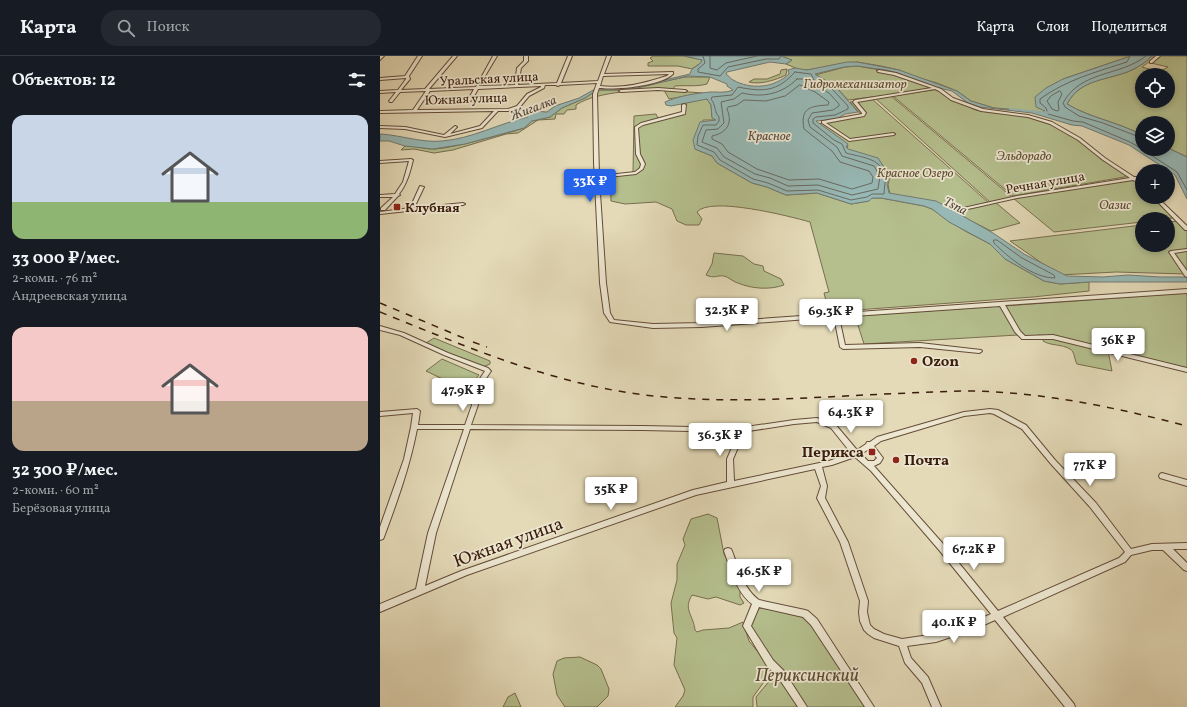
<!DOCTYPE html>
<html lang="ru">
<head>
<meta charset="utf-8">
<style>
  :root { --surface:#171b24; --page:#242831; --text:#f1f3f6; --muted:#9ea1a6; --line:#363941; --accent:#2563eb }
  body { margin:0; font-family:Vollkorn,serif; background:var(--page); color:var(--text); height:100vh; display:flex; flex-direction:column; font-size:15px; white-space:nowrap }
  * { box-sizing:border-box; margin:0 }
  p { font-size:13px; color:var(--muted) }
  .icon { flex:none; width:22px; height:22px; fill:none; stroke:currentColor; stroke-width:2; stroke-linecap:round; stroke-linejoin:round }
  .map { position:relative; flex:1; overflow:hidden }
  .side { display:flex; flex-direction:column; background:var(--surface); width:380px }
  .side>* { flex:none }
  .controls { position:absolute; left:755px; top:12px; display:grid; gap:8px }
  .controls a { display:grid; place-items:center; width:40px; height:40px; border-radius:50%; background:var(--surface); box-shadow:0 2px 6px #0003; font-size:20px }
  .price { position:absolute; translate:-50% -34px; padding:0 9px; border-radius:4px; background:#fff; color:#222; font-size:13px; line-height:26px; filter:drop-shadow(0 1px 2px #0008) }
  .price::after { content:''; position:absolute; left:50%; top:24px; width:12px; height:9px; margin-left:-6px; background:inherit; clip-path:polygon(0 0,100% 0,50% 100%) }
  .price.active { background:var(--accent); color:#fff }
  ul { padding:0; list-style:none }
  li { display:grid; align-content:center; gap:8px; height:212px; padding:0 12px }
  li span { display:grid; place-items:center; height:124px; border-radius:12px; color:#555 }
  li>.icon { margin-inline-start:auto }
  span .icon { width:72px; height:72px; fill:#fffc; stroke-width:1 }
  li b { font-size:17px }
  h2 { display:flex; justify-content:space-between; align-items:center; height:48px; padding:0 12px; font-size:17px }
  header { display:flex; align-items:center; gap:24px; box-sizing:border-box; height:56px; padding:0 20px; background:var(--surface); border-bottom:1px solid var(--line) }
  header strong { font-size:19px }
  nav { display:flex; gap:22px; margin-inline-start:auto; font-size:14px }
  .search { width:280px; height:36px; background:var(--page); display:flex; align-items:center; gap:10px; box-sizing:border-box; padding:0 14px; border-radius:16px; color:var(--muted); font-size:15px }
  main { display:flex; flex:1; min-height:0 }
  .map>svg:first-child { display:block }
  .green { fill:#b5bf8e; stroke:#786e4e; fill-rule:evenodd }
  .water { fill:#97b9b6; stroke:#727a72 }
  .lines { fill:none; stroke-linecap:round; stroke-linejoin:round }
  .shore { stroke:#686a62; stroke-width:1 }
  .river { fill:#97b9b6; fill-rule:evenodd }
  .minor-casing { stroke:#644c38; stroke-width:2 }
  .minor { fill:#ede7d1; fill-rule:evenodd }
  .rail { stroke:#3a1c0d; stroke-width:1.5; stroke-dasharray:7 7; stroke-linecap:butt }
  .poi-dot { fill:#8f2418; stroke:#ede7d1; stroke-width:1.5 }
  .labels { text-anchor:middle; stroke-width:3.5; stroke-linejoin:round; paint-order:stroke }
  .far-street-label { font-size:13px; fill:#3a1c0d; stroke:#ede7d1 }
  .far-park-label { font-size:13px; font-style:italic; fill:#5f4d34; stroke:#ede7d1 }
  .far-water-label { font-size:13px; font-style:italic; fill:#564b40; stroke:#ede7d1 }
  .far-poi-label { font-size:13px; font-weight:bold; fill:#3a1c0d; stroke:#ede7d1; text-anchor:start }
  .poi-label { font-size:15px; font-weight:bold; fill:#3a1c0d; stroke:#ede7d1; text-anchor:start }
  .near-street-label { font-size:18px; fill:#3a1c0d; stroke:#ede7d1 }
  .near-park-label { font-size:18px; font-style:italic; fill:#5f4d34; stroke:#ede7d1 }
</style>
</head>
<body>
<header>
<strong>Карта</strong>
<div class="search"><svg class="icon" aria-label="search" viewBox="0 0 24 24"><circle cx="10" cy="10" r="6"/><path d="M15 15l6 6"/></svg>Поиск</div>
<nav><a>Карта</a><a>Слои</a><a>Поделиться</a></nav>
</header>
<main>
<section class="side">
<h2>Объектов: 12<svg class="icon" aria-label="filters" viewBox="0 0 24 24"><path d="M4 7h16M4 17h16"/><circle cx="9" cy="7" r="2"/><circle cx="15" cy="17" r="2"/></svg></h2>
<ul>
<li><span style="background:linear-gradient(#c9d6e8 70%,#8fb573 0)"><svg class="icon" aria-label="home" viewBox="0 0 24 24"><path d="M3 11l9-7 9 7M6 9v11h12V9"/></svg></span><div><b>33 000 ₽/мес.</b><p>2-комн. · 76 m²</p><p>Андреевская улица</p></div></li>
<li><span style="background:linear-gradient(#f6c9c9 60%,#b9a48a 0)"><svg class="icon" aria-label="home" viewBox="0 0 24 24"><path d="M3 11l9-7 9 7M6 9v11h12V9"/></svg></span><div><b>32 300 ₽/мес.</b><p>2-комн. · 60 m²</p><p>Берёзовая улица</p></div></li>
</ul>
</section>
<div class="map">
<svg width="807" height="651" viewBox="0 0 807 651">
  <rect width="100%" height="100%" fill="#e4dab8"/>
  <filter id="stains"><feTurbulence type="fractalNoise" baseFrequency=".005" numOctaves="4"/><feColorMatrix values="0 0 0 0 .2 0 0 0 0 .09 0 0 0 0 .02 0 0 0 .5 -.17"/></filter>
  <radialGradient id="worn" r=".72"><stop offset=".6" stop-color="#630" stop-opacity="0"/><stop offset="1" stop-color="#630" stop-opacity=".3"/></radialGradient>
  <g class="green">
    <path d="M273 0H304L322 4V6L312 13 298 10H268V7L273 5 270 2Z"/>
    <path d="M401 0H751L683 23 666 55 661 56 614 52 591 45 577 35 557 27 536 21 519 14 501 10 477 6 427 14H420L406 8 412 4Z"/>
    <path d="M772 0H777L762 11 779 16 788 11 771 7 779 0H807V101L788 92V67H762V79C738 66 710 62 687 48 701 21 730 25 754 13 760 10 767 5 772 0ZM762 19H788V45H762Z"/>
    <path d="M477 10 518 17 531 24 543 26 552 31 560 32 576 45 596 54 608 56 634 58 671 67 698 83 722 104 750 120 633 140 513 40 558 33 468 44 455 30 435 19 465 11Z"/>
    <path d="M407 13 406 19C396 24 380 29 369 26L374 23H387L400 18 401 14Z"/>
    <path d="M305 21H330L327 28C316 31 306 29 295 30L292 34C268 33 216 35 196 49V53L187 54 184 58H176L175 63 158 64 138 77 126 78 73 94 54 97 34 93 21 94 25 90C35 89 45 94 56 93 83 90 109 81 135 75L144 72 152 65 170 61 182 52 205 42 217 34H242Z"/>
    <path d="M284 34 322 37 289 43Z"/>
    <path d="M511 40 632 141 610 146 495 42Z"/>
    <path d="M323 43H327L331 49 332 61 337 64H323L315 93 332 100 337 107 372 127 387 131 406 139 437 137 471 148 489 145 492 142H501L544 150 552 153 585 175 610 188 625 203 664 225 680 228 709 226V235L653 241 449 256 444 237 449 236 430 166C409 160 330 140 317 156L322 163 319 169H306L297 165 292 153 276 146 245 148 231 145 230 119 253 117 254 60 276 58 278 62 302 56V48Z"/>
    <path d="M492 43 609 147 615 146 640 167 611 175 572 155 510 138 508 129 510 120 498 103 469 94 467 92 468 89 438 68 482 60 470 46Z"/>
    <path d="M752 123 762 132V141H772L795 162 762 163V166L674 176 633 142Z"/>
    <path d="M800 165 807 172V218L736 216 679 219 630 185 762 169V189H788V166Z"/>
    <path d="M334 197 363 200 374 208 383 210 384 215 401 223 404 229C390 234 372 233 358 227 353 226 349 221 344 220 336 219 335 223 326 219L332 208Z"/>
    <path d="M807 237V312L673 280 658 279 656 281H643L624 250Z"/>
    <path d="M621 250 623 251 638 279 484 288 475 260Z"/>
    <path d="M664 281 728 295 732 315 697 308C694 303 695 296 690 293 682 288 671 290 663 285Z"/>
    <path d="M54 282 110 305V308L103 311 67 298 46 287Z"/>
    <path d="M62 303 99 319 84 338 67 328 69 326 46 315Z"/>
    <path d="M328 458 337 462 344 498 360 531V541L364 547 360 549 336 541 328 543 312 539C303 554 313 558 315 574L317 576 323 574 349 572 363 566 369 585 387 607 389 613V619L373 641V651H295L303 640 305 634 294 609 297 582 294 577 291 547 297 524V508L305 489 303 483 311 463Z"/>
    <path d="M381 552 419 559 428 565 487 651H377L376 641 396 617 369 573 375 555Z"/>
    <path d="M200 601 217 609 221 613 229 633 228 640 217 651H185L177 639 173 618 177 605 184 602Z"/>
    <path d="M135 637 141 651H123L128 641Z"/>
  </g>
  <path class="water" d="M304 0H401L412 4 406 8 390 6 347 16 346 18C349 20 351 23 353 24 371 34 394 32 409 18L408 14 415 12 427 14 467 6H477L519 14 577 35 591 45 614 52 661 56 665 55 656 51 655 41 666 32 683 23 751 0H772C767 5 760 10 754 13 730 25 701 21 687 48 710 62 738 66 762 79V93L788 92 807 101V143L795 119 749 89 702 70 692 69 652 57 600 51 588 47 572 35 551 30 543 26 530 23 518 17 506 14 477 10 464 11 435 18 455 30 478 56 465 58 457 63 436 65 468 88 466 91 468 93 498 102 509 119 507 128 509 137 556 145 613 177 644 198 687 220 723 221 748 219 780 221H807V226H709L680 228 664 225 625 203 610 188 569 166 552 153 544 150 501 142H492L489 145 471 148 437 137 406 139 387 131 372 127 337 107 332 100 315 93 313 84 320 66 336 64 332 62 331 49 327 43 291 50 286 49 285 46C298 40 317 37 331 36 339 36 346 37 353 34L347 30V28L330 21 308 20 249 34H217L205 42 182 52 170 61 152 65 144 72 85 88 53 93 25 90 9 85H0V78C21 79 41 87 62 85 91 83 120 67 148 61V58L153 55 167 56 175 50 199 42 217 32 247 33 310 18C311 10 320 11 322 4Z"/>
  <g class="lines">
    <g class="shore">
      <path d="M323 0 325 7 318 13V16L340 20 348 11 386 3H399L401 0"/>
      <path d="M330 0V12L337 14 346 7 377 0"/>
      <path d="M750 0 747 6C716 16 686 24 660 43V47L666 52 668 58 693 65 703 66 750 86 762 93"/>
      <path d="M415 16 431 18 434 24 452 33 468 50V53L455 59 436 61 433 63V67L454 84 462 88 466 97C480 101 501 102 505 119 506 124 504 132 504 138H492L487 141 471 144 438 134 407 135 388 127 373 123 340 104 334 96 317 89 318 80 323 69H336L339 65V61C334 56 336 49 331 43L332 41 352 39 358 31C383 36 397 36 415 16Z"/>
      <path d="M417 23H427L432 28 449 37 459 48V50L453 54 432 57 428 64 430 71 457 91 462 100 494 110 500 120 498 133 472 139 438 129 408 130 390 122 375 118 344 101 337 92 322 86 326 74 338 73 344 67 341 46 354 43 362 37C383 42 402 38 417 23Z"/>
      <path d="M420 29 435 36 449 46 448 49C430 50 420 52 424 73L452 95 460 106 489 115 493 121 492 127 472 133 439 123 409 124 377 113 348 96 342 88 332 83V80C347 77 353 67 347 53L348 51 357 49 364 44 386 45 405 40Z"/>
      <path d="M680 35 682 38 678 46 679 54 677 55 672 53 667 45 671 40Z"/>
      <path d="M762 82 723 67 699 60 685 51 683 47C701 14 739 21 766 0"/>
      <path d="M762 93 797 116 807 134"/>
      <path d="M614 184H617L642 202 674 219 675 222C653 222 629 202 614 187Z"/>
    </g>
    <path class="river" d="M629 52 672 56 674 57 672 58 631 54H629Z"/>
    <defs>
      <g id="minor">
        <path d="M0 0H4L0 4Z"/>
        <path d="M38 0H42L29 20 30 23 21 34 45 33 73 0H77L49 33 96 31 113 0H117L99 30 135 29 137 12 144 5V0H148V5L141 12 138 29 177 27 188 0H192L181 27 218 25 227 0H231L224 18 293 16V18C281 30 236 34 219 32L217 38 219 120 255 116 260 112 261 108 256 98 255 71 261 67 302 56V49L304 48 306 49 305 58 263 69 258 72 260 98 265 108 263 113 256 118 219 122 226 227 230 257 234 264 273 268 322 267 807 233V237L625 249 640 275 645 280 673 279 807 312V316L673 283H642L635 276 620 250 459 261 465 289 540 287 601 294 602 295 601 296 599 297 540 291 463 293 460 291 454 261 322 271 273 272 230 266 224 257 220 227 214 107 213 38 217 27 180 29 178 30 176 29H165L164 32 149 40 139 52 128 55H118L102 72 65 81 25 73 0 72V70L25 71 64 79 75 70 77 71 70 78 100 70 114 55 0 57V55L33 54 46 35 20 36 12 46H10L9 45 16 36 0 37V35L18 34 26 23V22L0 24V22L25 20ZM289 18 287 20C265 27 243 33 220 30L223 20ZM161 30V31L147 38 137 50 128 53 37 54 50 35 94 33 88 44 90 45 92 44 98 33Z"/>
        <path d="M776 0H780L772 7H770V5Z"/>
        <path d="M499 14 516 17 561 33 573 42 603 53 648 59 672 66 700 82 725 102 754 121H756L757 123 762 126V129L753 124 637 142 579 155V153L637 140 750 122 723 104 698 84 670 68 648 61 601 55 571 44 559 35 555 33 477 46 486 57 484 60 446 67 470 83 513 77 515 78 514 79 469 85 442 67V65H443L482 58V57L473 46 475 44 552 32 514 19 498 16 497 15Z"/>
        <path d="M278 32 305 34 307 35 305 36 278 34 241 36 239 35 241 34Z"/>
        <path d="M31 103 33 104C30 116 27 128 19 138L20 139 18 140 5 154H1V152L13 141H0V139L15 138 23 126 29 105 0 107V105Z"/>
        <path d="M40 130 44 131 34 152 83 147 85 148 83 149 0 158V156L30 152Z"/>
        <path d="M773 141H777L807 170V174H805Z"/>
        <path d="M807 193V195L794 197 807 215V221L805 220 789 196 791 195Z"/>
        <path d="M0 270 24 277 68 297 108 312 111 315 97 336 98 349 91 369 263 370 359 372 414 364 437 362 455 368 477 394 486 388 487 386H490L497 381 584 356 610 353 618 354 646 369 675 404 716 447 751 493 772 488 807 487V493H793L807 507V515L804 514 783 494H772L751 499 745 506 623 561 694 648 695 651H685L615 564 595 573 556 586 527 590 531 602 548 621 561 651H552L542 627 525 607 519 590 494 582 488 578 484 574 480 565 479 556 480 545 460 486 437 442 441 430 435 413 316 439 87 519 0 556V548L36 533 48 477 84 373H37C30 410 17 446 4 481L3 483 0 484V471L24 403 31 371 33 357 0 360V356L37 353 40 355 38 369H85L92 349 91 336 105 315 64 299 20 279 0 274ZM610 357 614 358 642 373 671 408 710 451 745 496 739 502 618 555 565 490 494 410 500 407 503 402 494 390 501 385 584 360ZM437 366 451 372 471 397 449 405 354 425 353 403 362 382V376L414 368ZM90 373 263 374 356 376V382L347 403V426L313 434 81 515 45 530 56 477ZM489 393 497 402 494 405H488L481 398ZM475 401 491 415 559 494 611 558 593 566 556 578 522 583 504 578 494 573 490 569 489 565 487 556 488 545 468 486 445 442 447 430 442 411 452 409Z"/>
        <path d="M782 417 807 424V430L780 422 779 420 780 418Z"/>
        <path d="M348 492 351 493 352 495C359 513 363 532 379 544L425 554 428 555 437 563 494 651H485L431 569 423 561 379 551 371 570 393 604 404 615 427 651H418L398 621 387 610 363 570 372 548C356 536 351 513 344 495L345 493Z"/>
      </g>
    </defs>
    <use href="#minor" class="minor-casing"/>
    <use href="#minor" class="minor"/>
    <g class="rail">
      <path d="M0 247 86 283"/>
      <path d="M0 256C92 293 184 333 285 341 366 348 447 340 529 337 551 336 573 335 595 335 667 337 738 352 807 370"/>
      <path d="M93 286 107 291"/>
    </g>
  </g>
  <g class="poi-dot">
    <rect x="13" y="147" width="8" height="8" rx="2"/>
    <circle cx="534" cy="305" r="4"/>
    <rect x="488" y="392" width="8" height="8" rx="2"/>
    <circle cx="516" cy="404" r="4"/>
  </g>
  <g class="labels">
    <g class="far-street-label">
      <text transform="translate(109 22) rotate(-3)" y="5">Уральская улица</text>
      <text transform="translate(86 42) rotate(-2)" y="5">Южная улица</text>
      <text transform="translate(665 126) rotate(-10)" y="5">Речная улица</text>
    </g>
    <g class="far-park-label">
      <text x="475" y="32">Гидромеханизатор</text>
      <text x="644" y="104">Эльдорадо</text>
      <text x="535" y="121">Красное Озеро</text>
      <text x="735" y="153">Оазис</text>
    </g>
    <g class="far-water-label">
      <text transform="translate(153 51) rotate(-21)" y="5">Жигалка</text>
      <text x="389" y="84">Красное</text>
      <text transform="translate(576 149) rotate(27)" y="5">Tsna</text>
    </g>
    <g class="far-poi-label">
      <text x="25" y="156">Клубная</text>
    </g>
    <g class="poi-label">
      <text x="542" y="310">Ozon</text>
      <text x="484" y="401" text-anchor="end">Перикса</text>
      <text x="524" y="409">Почта</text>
    </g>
    <g class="near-street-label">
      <text transform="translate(128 486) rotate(-20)" y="6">Южная улица</text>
    </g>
    <g class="near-park-label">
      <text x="427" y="625">Периксинский</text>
    </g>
  </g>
  <rect width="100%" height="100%" filter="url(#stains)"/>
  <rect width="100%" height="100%" fill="url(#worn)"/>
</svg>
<div class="controls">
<a><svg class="icon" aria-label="locate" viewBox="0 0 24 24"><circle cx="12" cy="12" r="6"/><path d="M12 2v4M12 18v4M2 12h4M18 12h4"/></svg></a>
<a><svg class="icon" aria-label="layers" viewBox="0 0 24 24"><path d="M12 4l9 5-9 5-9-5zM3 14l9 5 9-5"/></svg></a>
<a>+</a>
<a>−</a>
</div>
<b class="price active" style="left:210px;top:147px">33K ₽</b>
<b class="price" style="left:347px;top:276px">32.3K ₽</b>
<b class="price" style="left:451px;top:277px">69.3K ₽</b>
<b class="price" style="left:738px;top:306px">36K ₽</b>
<b class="price" style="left:83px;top:356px">47.9K ₽</b>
<b class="price" style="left:471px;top:378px">64.3K ₽</b>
<b class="price" style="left:340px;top:401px">36.3K ₽</b>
<b class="price" style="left:710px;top:431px">77K ₽</b>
<b class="price" style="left:231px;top:455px">35K ₽</b>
<b class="price" style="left:594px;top:515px">67.2K ₽</b>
<b class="price" style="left:379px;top:537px">46.5K ₽</b>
<b class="price" style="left:574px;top:588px">40.1K ₽</b>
</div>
</main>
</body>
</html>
